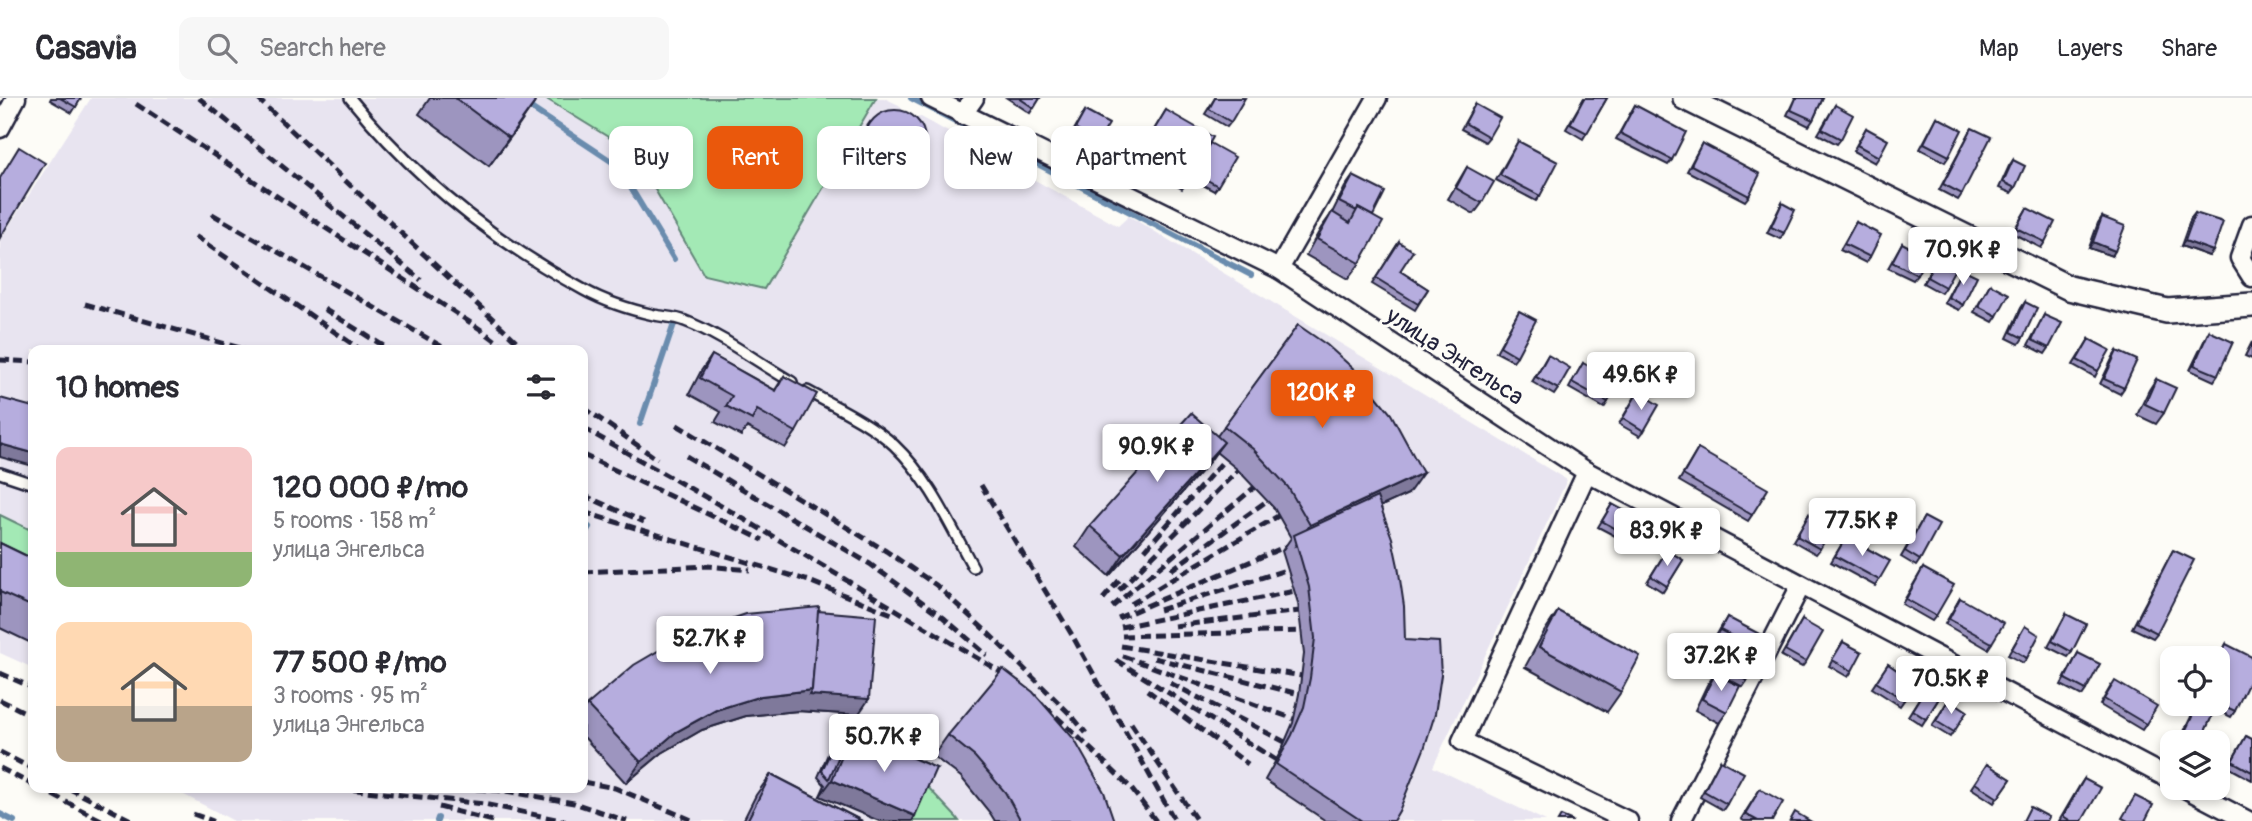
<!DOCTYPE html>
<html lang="en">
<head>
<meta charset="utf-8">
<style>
  :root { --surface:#fff; --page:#f7f7f7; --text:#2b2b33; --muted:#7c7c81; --line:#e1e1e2; --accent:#ea580c }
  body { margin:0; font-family:Pangolin,sans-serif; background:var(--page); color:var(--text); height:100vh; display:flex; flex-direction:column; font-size:26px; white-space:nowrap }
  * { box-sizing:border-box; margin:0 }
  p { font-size:23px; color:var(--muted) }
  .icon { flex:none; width:38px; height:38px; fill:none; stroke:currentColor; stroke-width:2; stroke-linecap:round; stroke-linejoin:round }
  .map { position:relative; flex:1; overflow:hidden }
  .sheet { position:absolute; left:28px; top:247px; width:560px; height:448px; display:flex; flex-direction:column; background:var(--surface); border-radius:14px; box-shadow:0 4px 10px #0003 }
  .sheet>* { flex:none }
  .banner { position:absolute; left:609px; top:28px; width:665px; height:63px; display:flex; gap:14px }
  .fabs { position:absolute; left:2160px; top:548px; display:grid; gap:14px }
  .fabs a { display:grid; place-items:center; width:70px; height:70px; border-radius:14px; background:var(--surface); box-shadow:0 4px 10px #0003; font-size:35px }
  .price { position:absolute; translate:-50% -60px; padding:0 16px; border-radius:7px; background:#fff; color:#222; font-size:23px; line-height:46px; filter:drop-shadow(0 2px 4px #0008) }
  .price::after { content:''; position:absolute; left:50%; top:42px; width:21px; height:16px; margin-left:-10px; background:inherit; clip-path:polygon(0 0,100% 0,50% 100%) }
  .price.current { background:var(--accent); color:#fff }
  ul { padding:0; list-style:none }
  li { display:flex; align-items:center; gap:21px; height:175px; padding:0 28px }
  li span { display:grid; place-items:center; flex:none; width:196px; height:140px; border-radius:14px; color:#555 }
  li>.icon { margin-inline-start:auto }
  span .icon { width:84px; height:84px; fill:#fffc; stroke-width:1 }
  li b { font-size:30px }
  h2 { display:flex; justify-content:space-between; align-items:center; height:84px; padding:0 28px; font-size:30px }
  .pill { padding:0 24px; border-radius:14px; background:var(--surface); box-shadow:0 4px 10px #0003; font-size:24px; line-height:63px }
  .pill.current { background:var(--accent); color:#fff }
  header { display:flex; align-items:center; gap:42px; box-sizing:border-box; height:98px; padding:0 35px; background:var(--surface); border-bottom:2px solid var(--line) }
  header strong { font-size:33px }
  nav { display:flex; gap:38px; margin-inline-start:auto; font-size:24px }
  .search { width:490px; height:63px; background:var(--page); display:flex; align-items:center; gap:18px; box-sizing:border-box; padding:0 24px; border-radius:14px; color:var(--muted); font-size:26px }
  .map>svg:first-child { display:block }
  .built { fill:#e8e4f0 }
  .green { fill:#a3e9b5; stroke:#628678; stroke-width:2 }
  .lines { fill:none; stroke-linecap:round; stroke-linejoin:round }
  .stream { stroke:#6b8cae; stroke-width:6 }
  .service-casing { stroke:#22223b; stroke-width:14 }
  .minor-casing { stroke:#22223b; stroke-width:23 }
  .tertiary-casing { stroke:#22223b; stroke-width:28 }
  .service { stroke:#fdfcf7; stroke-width:9 }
  .minor { stroke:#fdfcf7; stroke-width:18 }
  .tertiary { stroke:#fdfcf7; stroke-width:23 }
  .rail { stroke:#22223b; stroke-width:5; stroke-dasharray:10 5; stroke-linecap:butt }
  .wall { fill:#9d95bf; stroke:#22223b; stroke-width:2 }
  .shaded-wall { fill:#7f799b; stroke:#22223b; stroke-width:2 }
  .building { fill:#b6adde; stroke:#22223b; stroke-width:2 }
  .labels { text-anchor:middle; stroke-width:6; stroke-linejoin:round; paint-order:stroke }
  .street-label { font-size:24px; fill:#22223b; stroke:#fdfcf7 }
</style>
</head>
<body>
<header>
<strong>Casavia</strong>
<div class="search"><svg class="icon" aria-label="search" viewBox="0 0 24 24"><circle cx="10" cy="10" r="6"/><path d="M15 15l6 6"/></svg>Search here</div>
<nav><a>Map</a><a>Layers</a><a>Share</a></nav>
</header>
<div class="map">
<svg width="2252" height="723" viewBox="0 0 2252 723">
  <rect width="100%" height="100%" fill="#fdfcf7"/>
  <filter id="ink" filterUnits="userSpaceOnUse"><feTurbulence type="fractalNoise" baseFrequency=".0143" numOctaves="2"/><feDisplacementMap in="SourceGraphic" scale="14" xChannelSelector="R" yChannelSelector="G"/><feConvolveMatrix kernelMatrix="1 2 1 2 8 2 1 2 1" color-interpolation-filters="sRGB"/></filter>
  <g filter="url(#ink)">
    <path class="built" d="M91 0H884L899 7 909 21 921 19 1118 128 1129 118 1567 382 1433 669 1546 723H234L171 690H583V252H33V570L0 555V142Z"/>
    <g class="green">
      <path d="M545 0H876L764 191 704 177 634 55Z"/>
      <path d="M0 417 33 433V497L0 482Z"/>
      <path d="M925 686 956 719 959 723H909Z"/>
    </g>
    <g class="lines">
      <g class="stream">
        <path d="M532 0 531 10 617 67 674 161"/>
        <path d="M911 0 1251 177"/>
        <path d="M640 326 674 226"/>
        <path d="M583 438 589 429"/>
        <path d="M0 716 14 723"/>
        <path d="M437 723 438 720"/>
      </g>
      <defs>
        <g id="service">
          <path d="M350 0C414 79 495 144 584 192 604 203 632 212 654 217 664 219 676 219 685 223 722 237 757 264 792 284"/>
          <path d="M807 293C836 309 869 324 894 347 929 380 950 427 973 469"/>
          <path d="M0 375 33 386"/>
        </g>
        <g id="minor">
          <path d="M931 0 1279 171 1587 374 2172 682"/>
          <path d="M962 17 974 0"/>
          <path d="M0 30 16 0"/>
          <path d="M2252 127 2240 160 2252 179"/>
          <path d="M1279 171 1377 0"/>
          <path d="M1587 374 1462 643 1628 723"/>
          <path d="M2185 690 2248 723"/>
          <path d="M1681 723 1801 487"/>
        </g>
        <path id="tertiary" d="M1685 0 2069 190 2167 213 2252 207"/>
      </defs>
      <use href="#service" class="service-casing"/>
      <use href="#minor" class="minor-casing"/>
      <use href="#tertiary" class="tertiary-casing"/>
      <use href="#service" class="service"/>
      <use href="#minor" class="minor"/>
      <use href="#tertiary" class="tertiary"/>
      <g class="rail">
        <path d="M199 0 421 182"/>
        <path d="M257 0 526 252"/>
        <path d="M136 6 480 231 508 252"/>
        <path d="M212 116 448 252"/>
        <path d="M195 138 361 252"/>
        <path d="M85 206 247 252"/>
        <path d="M324 211 390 252"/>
        <path d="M0 262 33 264"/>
        <path d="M583 309 657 361"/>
        <path d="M677 327 886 453 936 487 988 535 1072 618 1086 635"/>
        <path d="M583 330 732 414 1019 585 1069 630 1130 689 1156 723"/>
        <path d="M583 357 763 442"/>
        <path d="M686 358 870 466 944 520 987 557"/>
        <path d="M981 387 1072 537 1175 723"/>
        <path d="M583 397 644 424"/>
        <path d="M583 414 809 483 892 516"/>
        <path d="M1145 452 1226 360"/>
        <path d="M1171 472 1268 402"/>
        <path d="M583 474 707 468 750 472"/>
        <path d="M1119 492 1238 372"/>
        <path d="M1103 501 1122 479"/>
        <path d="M1131 506 1278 418"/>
        <path d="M1112 509 1256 388"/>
        <path d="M1159 512 1289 471"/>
        <path d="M1118 520 1294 445"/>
        <path d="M1174 528 1300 513"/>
        <path d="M1121 529 1295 493"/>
        <path d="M1122 538 1302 533"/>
        <path d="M1121 548 1302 578"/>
        <path d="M1123 558 1294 621"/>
        <path d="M1154 560 1299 596"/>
        <path d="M1116 562 1276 662"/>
        <path d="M0 575 33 590"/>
        <path d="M1170 585 1285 644"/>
        <path d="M1147 592 1248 666"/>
        <path d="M0 602 33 618"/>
        <path d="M1131 625 1197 723"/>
        <path d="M0 654 33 671"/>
        <path d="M0 670 33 687"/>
        <path d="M583 684 615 690 694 723"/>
        <path d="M39 690 103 723"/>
        <path d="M68 690 133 723"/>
        <path d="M338 690 484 706 565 723"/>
        <path d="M461 690 505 693 574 705 627 723"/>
        <path d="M439 709 493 723"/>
        <path d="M193 716 213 723"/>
      </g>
    </g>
    <g class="wall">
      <path d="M51 0H81L72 15 50 2Z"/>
      <path d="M430 0H530L535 4 489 68 419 16Z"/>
      <path d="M1007 0H1040L1030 15Z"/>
      <path d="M1215 0 1231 24 1227 29 1205 16Z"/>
      <path d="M1584 0H1607L1583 41 1566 31Z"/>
      <path d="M1795 0H1823L1813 22 1809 28 1787 17Z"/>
      <path d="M1475 6 1489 39 1485 44 1461 31Z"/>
      <path d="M1635 7 1672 62 1668 67 1616 41Z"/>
      <path d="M1835 7 1841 41 1837 46 1818 36Z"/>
      <path d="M1166 12 1210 45 1218 88 1214 93 1190 80 1182 91 1135 63Z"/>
      <path d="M1085 13 1098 44 1095 50 1071 37Z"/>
      <path d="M1937 19 1949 58 1945 64 1920 51Z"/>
      <path d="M870 24 907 79 899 85 889 89H878L860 78 855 69 853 59 859 40Z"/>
      <path d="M1866 30 1879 59 1875 65 1853 53Z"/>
      <path d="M1972 30 1962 96 1958 102 1939 92Z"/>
      <path d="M1518 43 1540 98 1536 103 1496 82Z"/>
      <path d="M1702 45 1749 98 1745 103 1687 73Z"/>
      <path d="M2013 62 2015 90 2011 95 1999 90 2009 68Z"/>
      <path d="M1467 69 1482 105 1474 116 1448 101Z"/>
      <path d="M1353 78 1373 118 1360 165 1348 181 1306 157 1321 130 1332 115 1345 89Z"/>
      <path d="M1782 105 1784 135 1780 141 1767 135Z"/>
      <path d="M2027 110 2045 144 2041 150 2012 135Z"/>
      <path d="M2195 115 2213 153 2209 158 2181 148 2191 120Z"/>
      <path d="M2102 119 2112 158 2089 150 2098 125Z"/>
      <path d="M1856 124 1870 159 1866 165 1840 152Z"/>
      <path d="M1399 144 1400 173 1428 191 1415 212 1372 186Z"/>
      <path d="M1902 145 1917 177 1913 182 1888 170Z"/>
      <path d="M1937 161 1945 189 1941 195 1923 185Z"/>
      <path d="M1962 171 1963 207 1959 212 1944 205Z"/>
      <path d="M1990 186 1997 218 1993 224 1974 214Z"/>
      <path d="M2025 204 2023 240 2019 246 2007 240 2021 210Z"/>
      <path d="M1519 213 1517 258 1513 263 1496 254Z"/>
      <path d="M2044 217 2049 250 2045 256 2028 247Z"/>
      <path d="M1298 227 1408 396 1381 408 1393 723H1326L1265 682 1281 653 1293 625 1299 596 1304 556 1298 505 1282 453 1291 440 1274 410 1238 372 1216 354 1209 364 1109 478 1076 449 1090 428 1217 338Z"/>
      <path d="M2209 233 2218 277 2214 283 2190 272 2206 239Z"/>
      <path d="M2089 241 2098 273 2095 279 2073 267Z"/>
      <path d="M2252 244V261L2245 258Z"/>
      <path d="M2117 253 2124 290 2120 296 2100 286 2113 259Z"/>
      <path d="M712 257 775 292 784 278 796 334 785 350 747 329 741 338 715 324 721 314 689 296 701 273Z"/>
      <path d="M1548 257 1558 291 1554 297 1532 284Z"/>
      <path d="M1583 265 1608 304 1604 310 1569 290Z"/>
      <path d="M2156 281 2164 315 2156 326 2137 317 2149 292Z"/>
      <path d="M1638 294 1644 333 1640 338 1619 326Z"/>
      <path d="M1698 351 1752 417 1748 423 1679 383Z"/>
      <path d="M1612 406 1638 443 1634 448 1598 429Z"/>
      <path d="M1809 416 1820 451 1816 456 1793 443Z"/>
      <path d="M1924 419 1920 462 1916 468 1901 459Z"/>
      <path d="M1846 439 1879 482 1875 488 1831 464Z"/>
      <path d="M0 445 33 461V546L0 530Z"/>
      <path d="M1667 452 1683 462 1663 494 1647 484Z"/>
      <path d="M2173 452 2157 535 2153 540 2132 530Z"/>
      <path d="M1923 470 1936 518 1932 523 1902 506Z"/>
      <path d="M1960 500 1992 545 1988 551 1945 526Z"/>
      <path d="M818 513 858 617 798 613 746 618 702 632 662 655 626 685 583 638V613L587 607Z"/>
      <path d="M1558 513 1621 594 1607 614 1525 569 1544 534Z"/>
      <path d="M2066 516 2072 554 2068 559 2048 549Z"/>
      <path d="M1727 519 1758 552 1754 558 1747 583 1743 589 1726 580 1742 551 1716 538Z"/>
      <path d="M1802 522 1806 564 1802 569 1781 558Z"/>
      <path d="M2025 528 2027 560 2023 565 2008 557Z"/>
      <path d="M1843 544 1852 573 1848 579 1829 568Z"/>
      <path d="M2226 546 2235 613 2231 619 2215 611 2200 644H2179L2197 606H2217V563Z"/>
      <path d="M2078 555 2086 592 2082 598 2061 587Z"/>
      <path d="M1888 566 1916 585 1900 608 1872 590Z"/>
      <path d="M1715 576 1727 614 1719 625 1695 612 1707 587Z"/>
      <path d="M1927 588 1941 597 1922 627 1908 618Z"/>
      <path d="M2111 588 2146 626 2142 632 2100 607Z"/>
      <path d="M1949 601 1967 613 1950 639 1932 628Z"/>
      <path d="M852 634 936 670 820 698 825 687 818 679 834 642 838 636 845 644Z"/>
      <path d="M948 637 1114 723H995L990 715 961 679 933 658Z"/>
      <path d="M2246 638 2252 641V682L2228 669Z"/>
      <path d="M1720 662 1727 706 1723 712 1700 699Z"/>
      <path d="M1987 666 2011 681 1994 705 1971 690Z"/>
      <path d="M771 676 862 723H743L756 697Z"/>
      <path d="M2084 681 2082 723H2059L2080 687Z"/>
      <path d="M1760 691 1772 723H1744L1741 721Z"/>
    </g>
    <g class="shaded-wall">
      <path d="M535 4 516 32 489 68 509 40Z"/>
      <path d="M919 63 907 79 899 85 889 89H878L889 73Z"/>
      <path d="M2185 143 2213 153 2209 158 2181 148Z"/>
      <path d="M2093 144 2115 153 2112 158 2089 150Z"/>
      <path d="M1224 344 1209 364 1109 478 1123 457Z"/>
      <path d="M0 346 33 355V368L0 359Z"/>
      <path d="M1423 375 1408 396 1296 447 1310 427Z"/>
      <path d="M812 592 869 601 858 617 798 613 746 618 702 632 662 655 626 685 641 664 676 634 716 612 761 598Z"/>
      <path d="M832 682 915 718 912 723H879L820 698Z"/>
    </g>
    <g class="building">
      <path d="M60 0H81L76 9Z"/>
      <path d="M455 0H530L535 4 509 40Z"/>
      <path d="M1019 0H1040L1034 10Z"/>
      <path d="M1215 0H1245L1231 24 1209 11Z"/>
      <path d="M1584 0H1607L1587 35 1570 26Z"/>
      <path d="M1796 0H1823L1813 22 1791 12Z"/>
      <path d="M1475 6 1500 20 1489 39 1465 25Z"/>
      <path d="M1635 7 1686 34 1672 62 1620 35Z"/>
      <path d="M1835 7 1853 17 1841 41 1822 31Z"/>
      <circle cx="895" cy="42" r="30"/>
      <path d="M1166 12 1213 39 1190 80 1142 52Z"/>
      <path d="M1085 13 1109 26 1098 44 1075 31Z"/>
      <path d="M1937 19 1962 32 1949 58 1924 45Z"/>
      <path d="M1866 30 1888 42 1879 59 1857 47Z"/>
      <path d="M1972 30 1991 39 1962 96 1943 86Z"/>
      <path d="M1518 43 1558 64 1540 98 1500 77Z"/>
      <path d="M1210 45 1235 59 1218 88 1193 74Z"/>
      <path d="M1702 45 1760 76 1749 98 1691 67Z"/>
      <path d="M19 49 45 65 0 140V80Z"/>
      <path d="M2013 62 2025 68 2015 90 2003 84Z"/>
      <path d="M1467 69 1494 84 1482 105 1456 90Z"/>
      <path d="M1353 78 1385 94 1373 118 1358 110 1357 113 1339 104Z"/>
      <path d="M1782 105 1795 112 1784 135 1771 129Z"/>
      <path d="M1358 110 1383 124 1360 165 1317 141 1332 114 1350 125Z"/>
      <path d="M2027 110 2055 124 2045 144 2016 130Z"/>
      <path d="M2195 115 2223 124 2213 153 2185 143Z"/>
      <path d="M2102 119 2125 128 2115 153 2093 144Z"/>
      <path d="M1856 124 1881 137 1870 159 1844 146Z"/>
      <path d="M1399 144 1413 153 1400 173 1428 191 1418 206 1376 180Z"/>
      <path d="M1902 145 1927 158 1917 177 1892 164Z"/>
      <path d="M1937 161 1955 171 1945 189 1927 179Z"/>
      <path d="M1962 171 1977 178 1963 207 1948 199Z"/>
      <path d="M1990 186 2009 196 1997 218 1978 208Z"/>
      <path d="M2025 204 2037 210 2023 240 2011 234Z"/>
      <path d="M1519 213 1536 222 1517 258 1500 248Z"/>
      <path d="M2044 217 2062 225 2049 250 2032 242Z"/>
      <path d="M1298 227 1327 247 1356 273 1391 316 1423 375 1310 427 1288 389 1253 351 1224 328Z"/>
      <path d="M2209 233 2233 244 2218 277 2194 267Z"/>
      <path d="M2089 241 2110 252 2098 273 2077 262Z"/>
      <path d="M2117 253 2137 262 2124 290 2104 281Z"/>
      <path d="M712 257 776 293 784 278 817 296 796 334 757 312 752 322 726 308 732 298 700 280Z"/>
      <path d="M1548 257 1570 270 1558 291 1536 279Z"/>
      <path d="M1583 265 1619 285 1608 304 1572 284Z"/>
      <path d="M2156 281 2176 290 2164 315 2145 306Z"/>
      <path d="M1638 294 1659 307 1644 333 1623 320Z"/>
      <path d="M0 300 33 309V355L0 346Z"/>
      <path d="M1191 315 1224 344 1123 457 1090 428Z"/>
      <path d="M1698 351 1768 391 1752 417 1683 377Z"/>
      <path d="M1377 399 1392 440 1398 468 1404 508 1405 542 1439 544 1441 577 1435 616 1424 651 1399 713 1393 723H1362L1276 666 1292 637 1304 609 1310 580 1315 540 1309 489 1294 437Z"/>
      <path d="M1612 406 1647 425 1638 443 1602 423Z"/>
      <path d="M1809 416 1832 430 1820 451 1797 438Z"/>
      <path d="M1924 419 1939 427 1920 462 1905 453Z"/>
      <path d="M1846 439 1890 463 1879 482 1835 458Z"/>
      <path d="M0 445 33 461V509L0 494Z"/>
      <path d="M1667 452 1683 462 1667 488 1651 478Z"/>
      <path d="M2173 452 2194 462 2157 535 2136 524Z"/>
      <path d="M1923 470 1954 487 1936 518 1906 501Z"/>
      <path d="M1960 500 2004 525 1992 545 1949 521Z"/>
      <path d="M819 509 812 592 761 598 716 612 676 634 641 664 587 607 634 567 687 536 746 516Z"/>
      <path d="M818 513 876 518 869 601 809 597 812 592Z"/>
      <path d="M1558 513 1640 558 1621 594 1539 549Z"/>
      <path d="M2066 516 2086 526 2072 554 2052 543Z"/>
      <path d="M1727 519 1765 539 1758 552 1720 532Z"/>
      <path d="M1802 522 1823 534 1806 564 1785 552Z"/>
      <path d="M2025 528 2039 537 2027 560 2012 551Z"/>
      <path d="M1843 544 1862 554 1852 573 1832 562Z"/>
      <path d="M2226 546 2252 559V578L2235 613 2218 605 2200 644H2191L2182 640 2198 606H2217V565Z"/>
      <path d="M1742 551 1759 560 1747 583 1730 574Z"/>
      <path d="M2078 555 2100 566 2086 592 2065 581Z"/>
      <path d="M1888 566 1916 585 1904 602 1876 584Z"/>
      <path d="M1003 571 1033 594 1074 641 1104 694 1114 723H1021L1005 694 975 659 948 637Z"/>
      <path d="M1715 576 1740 588 1727 614 1702 601Z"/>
      <path d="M2115 583 2157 608 2146 626 2104 601Z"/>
      <path d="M1927 588 1941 597 1926 621 1912 612Z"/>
      <path d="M1949 601 1967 613 1954 634 1936 623Z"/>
      <path d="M852 634 936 670 915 718 832 682Z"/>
      <path d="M838 636 845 644 829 681 822 673Z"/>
      <path d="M2246 638 2252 641V674L2232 663Z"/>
      <path d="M1720 662 1744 675 1727 706 1704 693Z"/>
      <path d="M1987 666 2011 681 1998 700 1975 685Z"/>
      <path d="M771 676 862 723H747Z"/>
      <path d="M2084 681 2101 690 2082 723H2071L2063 718Z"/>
      <path d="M1760 691 1783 704 1772 723H1758L1745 716Z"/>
      <path d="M2135 698 2153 707 2145 723H2128L2122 720Z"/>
      <path d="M2030 709 2049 719 2047 723H2023Z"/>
      <path d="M1795 714 1810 723H1790Z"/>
      <path d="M1561 718 1573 723H1558Z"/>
    </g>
  </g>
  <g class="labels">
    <g class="street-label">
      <text transform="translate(1455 258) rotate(33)" y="8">улица Энгельса</text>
    </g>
  </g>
</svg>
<div class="fabs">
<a><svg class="icon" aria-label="locate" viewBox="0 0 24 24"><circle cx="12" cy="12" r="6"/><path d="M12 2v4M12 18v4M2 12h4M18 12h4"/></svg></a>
<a><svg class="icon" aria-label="layers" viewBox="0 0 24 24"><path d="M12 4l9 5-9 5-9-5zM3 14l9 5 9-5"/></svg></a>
</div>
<b class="price" style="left:1963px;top:189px">70.9K ₽</b>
<b class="price" style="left:1641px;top:314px">49.6K ₽</b>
<b class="price current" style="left:1322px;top:332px">120K ₽</b>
<b class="price" style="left:1157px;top:386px">90.9K ₽</b>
<b class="price" style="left:1862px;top:460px">77.5K ₽</b>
<b class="price" style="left:1667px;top:470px">83.9K ₽</b>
<b class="price" style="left:710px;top:578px">52.7K ₽</b>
<b class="price" style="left:1721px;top:595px">37.2K ₽</b>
<b class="price" style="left:1951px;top:618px">70.5K ₽</b>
<b class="price" style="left:884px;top:676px">50.7K ₽</b>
<div class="banner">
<a class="pill">Buy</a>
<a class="pill current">Rent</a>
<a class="pill">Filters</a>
<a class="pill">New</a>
<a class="pill">Apartment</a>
</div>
<section class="sheet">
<h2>10 homes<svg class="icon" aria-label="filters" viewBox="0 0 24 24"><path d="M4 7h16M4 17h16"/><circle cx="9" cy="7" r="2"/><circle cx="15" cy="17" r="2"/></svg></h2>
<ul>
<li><span style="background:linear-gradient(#f6c9c9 75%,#8fb573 0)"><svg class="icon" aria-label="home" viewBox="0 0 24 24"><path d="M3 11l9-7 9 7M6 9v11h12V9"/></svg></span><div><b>120 000 ₽/mo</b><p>5 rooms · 158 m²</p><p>улица Энгельса</p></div></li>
<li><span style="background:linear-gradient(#ffd9b3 60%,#b9a48a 0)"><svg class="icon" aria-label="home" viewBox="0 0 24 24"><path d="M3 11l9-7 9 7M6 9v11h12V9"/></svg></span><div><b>77 500 ₽/mo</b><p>3 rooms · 95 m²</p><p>улица Энгельса</p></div></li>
</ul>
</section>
</div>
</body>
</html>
